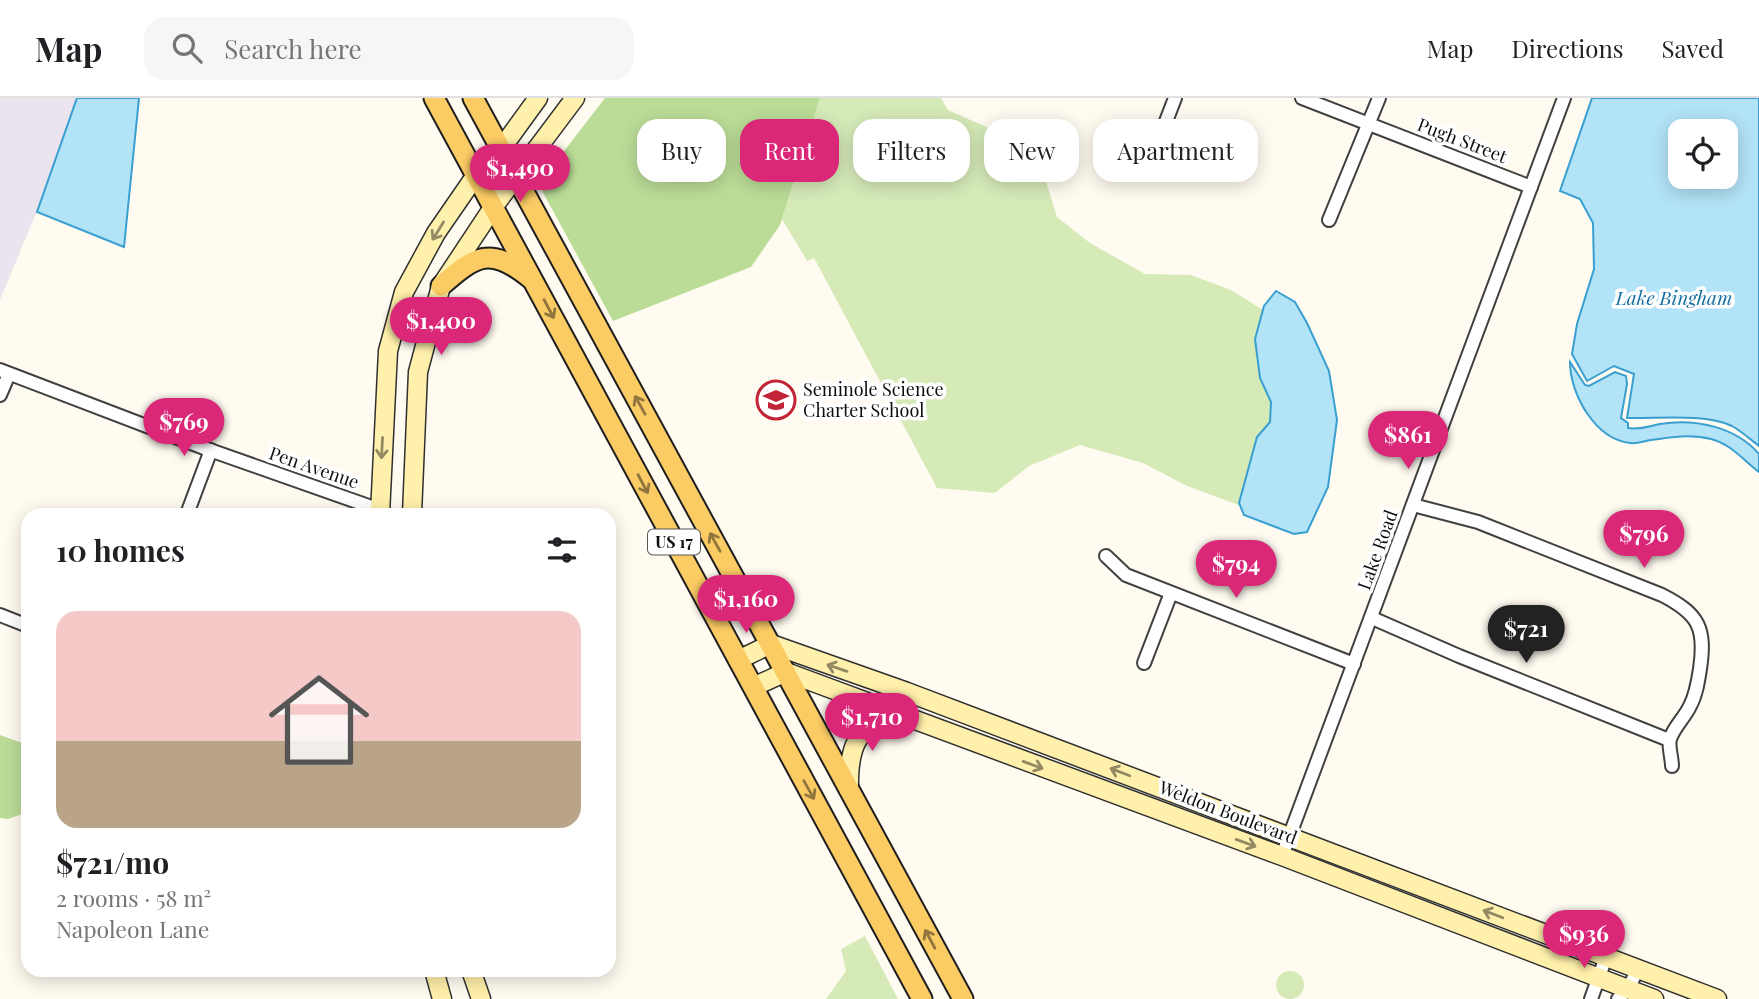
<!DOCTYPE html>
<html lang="en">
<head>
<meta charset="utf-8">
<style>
  :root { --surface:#fff; --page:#f6f6f6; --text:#202124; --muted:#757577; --line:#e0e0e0; --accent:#db2777 }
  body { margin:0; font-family:"Playfair Display",serif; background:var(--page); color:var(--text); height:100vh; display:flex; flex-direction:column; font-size:26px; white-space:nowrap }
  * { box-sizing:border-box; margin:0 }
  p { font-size:23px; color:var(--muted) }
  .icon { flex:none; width:38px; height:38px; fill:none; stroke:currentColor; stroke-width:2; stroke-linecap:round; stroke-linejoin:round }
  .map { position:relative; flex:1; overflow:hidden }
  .side { position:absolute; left:21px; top:410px; width:595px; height:469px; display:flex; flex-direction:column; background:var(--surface); border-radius:21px; box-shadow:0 4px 18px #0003 }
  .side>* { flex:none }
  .top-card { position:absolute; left:637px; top:21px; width:665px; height:63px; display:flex; gap:14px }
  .fabs { position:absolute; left:1668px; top:21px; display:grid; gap:14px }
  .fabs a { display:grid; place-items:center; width:70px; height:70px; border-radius:14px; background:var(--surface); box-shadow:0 4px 18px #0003; font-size:35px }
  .price { position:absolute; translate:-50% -60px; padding:0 16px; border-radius:24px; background:var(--accent); color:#fff; font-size:23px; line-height:46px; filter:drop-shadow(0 2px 4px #0008) }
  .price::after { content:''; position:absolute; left:50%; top:42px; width:21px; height:16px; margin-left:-10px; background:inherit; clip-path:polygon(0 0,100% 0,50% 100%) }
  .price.current { background:#222; color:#fff }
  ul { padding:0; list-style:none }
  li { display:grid; align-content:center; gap:14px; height:371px; padding:0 35px }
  li span { display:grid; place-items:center; height:217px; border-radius:21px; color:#555 }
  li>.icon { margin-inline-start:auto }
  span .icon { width:126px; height:126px; fill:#fffc; stroke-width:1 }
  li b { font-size:30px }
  h2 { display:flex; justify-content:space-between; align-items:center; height:84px; padding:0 35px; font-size:30px }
  .tag { padding:0 24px; border-radius:21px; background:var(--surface); box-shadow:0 4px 18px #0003; font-size:24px; line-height:63px }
  .tag.current { background:var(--accent); color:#fff }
  header { display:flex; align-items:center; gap:42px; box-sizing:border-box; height:98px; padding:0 35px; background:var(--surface); border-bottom:2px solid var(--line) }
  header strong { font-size:33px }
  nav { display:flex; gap:38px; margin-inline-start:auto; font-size:24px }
  .search { width:490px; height:63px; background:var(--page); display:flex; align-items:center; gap:18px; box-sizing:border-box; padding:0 24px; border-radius:21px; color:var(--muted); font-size:26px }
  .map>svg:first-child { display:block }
  .industrial { fill:#ebe3ed }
  .green { fill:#d6eab8 }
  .forest { fill:#bbdc97 }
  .water { fill:#b3e3f7; stroke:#399fd0; stroke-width:2; fill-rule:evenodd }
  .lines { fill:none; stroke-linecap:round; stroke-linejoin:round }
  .street-casing { stroke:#414141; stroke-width:16 }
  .secondary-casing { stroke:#303030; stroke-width:21 }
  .primary-casing { stroke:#1f1f1f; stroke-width:23 }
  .street { stroke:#fff; stroke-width:12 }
  .secondary { stroke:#fff0ab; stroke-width:18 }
  .primary { stroke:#fbcb64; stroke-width:19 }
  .oneway { stroke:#938a64 }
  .oneway2 { stroke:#90763d }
  .labels { text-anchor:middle; stroke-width:7; stroke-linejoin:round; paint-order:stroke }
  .shield { fill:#fff; stroke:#565656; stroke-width:2 }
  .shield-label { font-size:16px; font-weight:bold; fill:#0e0e0e }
  .street-label { font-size:18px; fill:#0e0e0e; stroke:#fff }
  .poi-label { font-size:18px; fill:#0e0e0e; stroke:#fff; text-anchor:start }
  .water-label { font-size:19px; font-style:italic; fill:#146fa3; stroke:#fff }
</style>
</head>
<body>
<header>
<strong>Map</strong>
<div class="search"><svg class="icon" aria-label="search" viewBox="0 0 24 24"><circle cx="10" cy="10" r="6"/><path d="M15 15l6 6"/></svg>Search here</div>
<nav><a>Map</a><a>Directions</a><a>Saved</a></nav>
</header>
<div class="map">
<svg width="1759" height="901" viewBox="0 0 1759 901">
  <rect width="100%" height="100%" fill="#fffbf0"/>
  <path class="industrial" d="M0 0H77L39 108 0 202Z"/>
  <g class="green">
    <path d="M820 0H941L948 12 1002 36 1042 71 1057 119 1090 145 1145 176 1191 177 1231 192 1263 212 1255 242 1260 280 1271 304 1270 324 1257 339 1239 405 1241 408 1187 388 1143 365 1080 347 1029 368 995 395 937 390 814 160 807 163 782 121Z"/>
    <path d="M865 838 898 901H826L846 873 841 851Z"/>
    <circle cx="1290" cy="887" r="14"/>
  </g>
  <g class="forest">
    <path d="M605 0H820L780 127 751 169 613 223 540 89 561 57Z"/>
    <path d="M0 637 28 647V714L8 721 0 720Z"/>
  </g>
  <g class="water">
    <path d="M77 0H139L124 149 37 114Z"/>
    <path d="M1592 0H1759V348C1750 341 1741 333 1732 328 1704 315 1657 321 1627 320L1634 276 1614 268 1587 283 1572 256 1577 226 1594 171 1593 125 1580 101 1560 93ZM1726 33V79H1680V33Z"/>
    <path d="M1276 193 1295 204 1307 225 1329 273 1337 322 1328 389 1307 434 1294 436 1244 417 1239 405 1257 339 1270 324 1271 304 1260 280 1255 241 1264 208Z"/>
    <path d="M1570 264 1585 287 1589 288 1615 274 1626 278 1627 286 1621 320 1628 325V330C1641 332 1649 328 1660 326 1695 320 1736 329 1759 356V374C1743 362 1731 346 1711 341 1691 336 1671 339 1651 342 1644 343 1637 346 1630 345 1595 341 1570 296 1570 264Z"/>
  </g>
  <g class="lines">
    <defs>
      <g id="street">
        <path d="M1302 0 1531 89"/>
        <path d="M1148 70 1175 0"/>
        <path d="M1329 122 1379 0"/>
        <path d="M0 272 204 350 380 412"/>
        <path d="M0 297 9 276"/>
        <path d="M1413 407 1478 424 1662 497C1699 516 1706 530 1700 571 1698 584 1696 597 1690 608 1685 619 1674 629 1670 641 1668 648 1672 660 1672 668"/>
        <path d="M187 416 211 352"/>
        <path d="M1106 458 1126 477 1354 566"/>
        <path d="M0 517 28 528"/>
        <path d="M1372 520 1459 558 1669 642"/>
        <path d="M1144 565 1171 495"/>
        <path d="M1282 758 1564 0"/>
        <path d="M1591 901 1606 859"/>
        <path d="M1618 901 1628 891 1638 871"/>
      </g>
      <g id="secondary">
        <path d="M380 416 388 253 404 194 436 135 476 77 501 51 538 0"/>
        <path d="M412 416 418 274 441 188 494 108 575 0"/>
        <path d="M738 562 771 546 907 594 1717 901"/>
        <path d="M753 589 786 574 1282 758 1654 901"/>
        <path d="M849 692C848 652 855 624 900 618"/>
        <path d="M434 872 442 901"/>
        <path d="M471 872 481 901"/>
      </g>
      <g id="primary">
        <path d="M434 0 922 901"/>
        <path d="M473 0 963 901"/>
        <path d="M441 188C476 157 490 148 530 180"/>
      </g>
    </defs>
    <use href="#street" class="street-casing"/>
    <use href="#secondary" class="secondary-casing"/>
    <use href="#primary" class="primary-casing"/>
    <use href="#street" class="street"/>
    <use href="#secondary" class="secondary"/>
    <use href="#primary" class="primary"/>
  </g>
  <defs><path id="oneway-shaft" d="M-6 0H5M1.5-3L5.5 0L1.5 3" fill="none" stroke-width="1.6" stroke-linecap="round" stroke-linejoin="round" transform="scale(1.75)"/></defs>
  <g class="oneway">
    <use href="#oneway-shaft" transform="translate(438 133) rotate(122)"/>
    <use href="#oneway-shaft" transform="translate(382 350) rotate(93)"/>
    <use href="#oneway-shaft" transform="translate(837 570) rotate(-161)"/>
    <use href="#oneway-shaft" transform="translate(1033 667) rotate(20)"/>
    <use href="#oneway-shaft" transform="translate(1120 674) rotate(-159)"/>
    <use href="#oneway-shaft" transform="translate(1246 745) rotate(20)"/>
    <use href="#oneway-shaft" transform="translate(1493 816) rotate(-159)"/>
  </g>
  <g class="oneway2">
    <use href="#oneway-shaft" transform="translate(549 211) rotate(62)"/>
    <use href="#oneway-shaft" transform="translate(640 307) rotate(-119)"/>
    <use href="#oneway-shaft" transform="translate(643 386) rotate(62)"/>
    <use href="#oneway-shaft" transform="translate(715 444) rotate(-119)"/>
    <use href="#oneway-shaft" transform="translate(809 692) rotate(61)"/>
    <use href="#oneway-shaft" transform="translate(930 841) rotate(-118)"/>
  </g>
  <defs>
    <symbol id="school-ring" viewBox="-11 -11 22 22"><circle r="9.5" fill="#fff" stroke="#c22336" stroke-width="1.5"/><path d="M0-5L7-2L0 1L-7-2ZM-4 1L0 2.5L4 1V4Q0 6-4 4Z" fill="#c22336"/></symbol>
  </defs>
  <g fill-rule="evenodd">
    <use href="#school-ring" x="754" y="280" width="44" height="44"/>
  </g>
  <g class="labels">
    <rect class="shield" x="648" y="431.5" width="52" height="25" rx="5"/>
    <g class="shield-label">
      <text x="674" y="450">US 17</text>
    </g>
    <g class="street-label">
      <text transform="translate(1462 43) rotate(21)" y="6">Pugh Street</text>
      <text transform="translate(314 370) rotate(19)" y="6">Pen Avenue</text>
      <text transform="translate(1378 452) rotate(-70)" y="6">Lake Road</text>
      <text transform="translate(1228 715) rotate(21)" y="6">Weldon Boulevard</text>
    </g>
    <g class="poi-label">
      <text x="803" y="298">Seminole Science<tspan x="803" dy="21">Charter School</tspan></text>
    </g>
    <g class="water-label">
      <text x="1674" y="207">Lake Bingham</text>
    </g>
  </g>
</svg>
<div class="fabs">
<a><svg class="icon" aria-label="locate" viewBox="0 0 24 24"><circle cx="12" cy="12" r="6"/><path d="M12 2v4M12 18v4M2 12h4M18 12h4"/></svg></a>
</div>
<b class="price" style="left:520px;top:106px">$1,490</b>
<b class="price" style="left:441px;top:259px">$1,400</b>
<b class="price" style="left:184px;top:360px">$769</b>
<b class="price" style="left:1408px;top:373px">$861</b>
<b class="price" style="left:1644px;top:472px">$796</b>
<b class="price" style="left:1236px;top:502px">$794</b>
<b class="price" style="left:746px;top:537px">$1,160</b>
<b class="price current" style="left:1526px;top:567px">$721</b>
<b class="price" style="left:872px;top:655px">$1,710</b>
<b class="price" style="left:1584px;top:872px">$936</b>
<div class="top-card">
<a class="tag">Buy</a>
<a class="tag current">Rent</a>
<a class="tag">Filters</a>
<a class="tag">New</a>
<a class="tag">Apartment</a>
</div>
<section class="side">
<h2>10 homes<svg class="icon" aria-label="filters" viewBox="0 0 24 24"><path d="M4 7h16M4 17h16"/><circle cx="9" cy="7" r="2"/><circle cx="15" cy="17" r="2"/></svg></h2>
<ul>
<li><span style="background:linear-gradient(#f6c9c9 60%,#b9a48a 0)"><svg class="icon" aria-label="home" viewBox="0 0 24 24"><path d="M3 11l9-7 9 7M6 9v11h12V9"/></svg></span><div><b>$721/mo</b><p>2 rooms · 58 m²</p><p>Napoleon Lane</p></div></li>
</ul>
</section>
</div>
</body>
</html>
